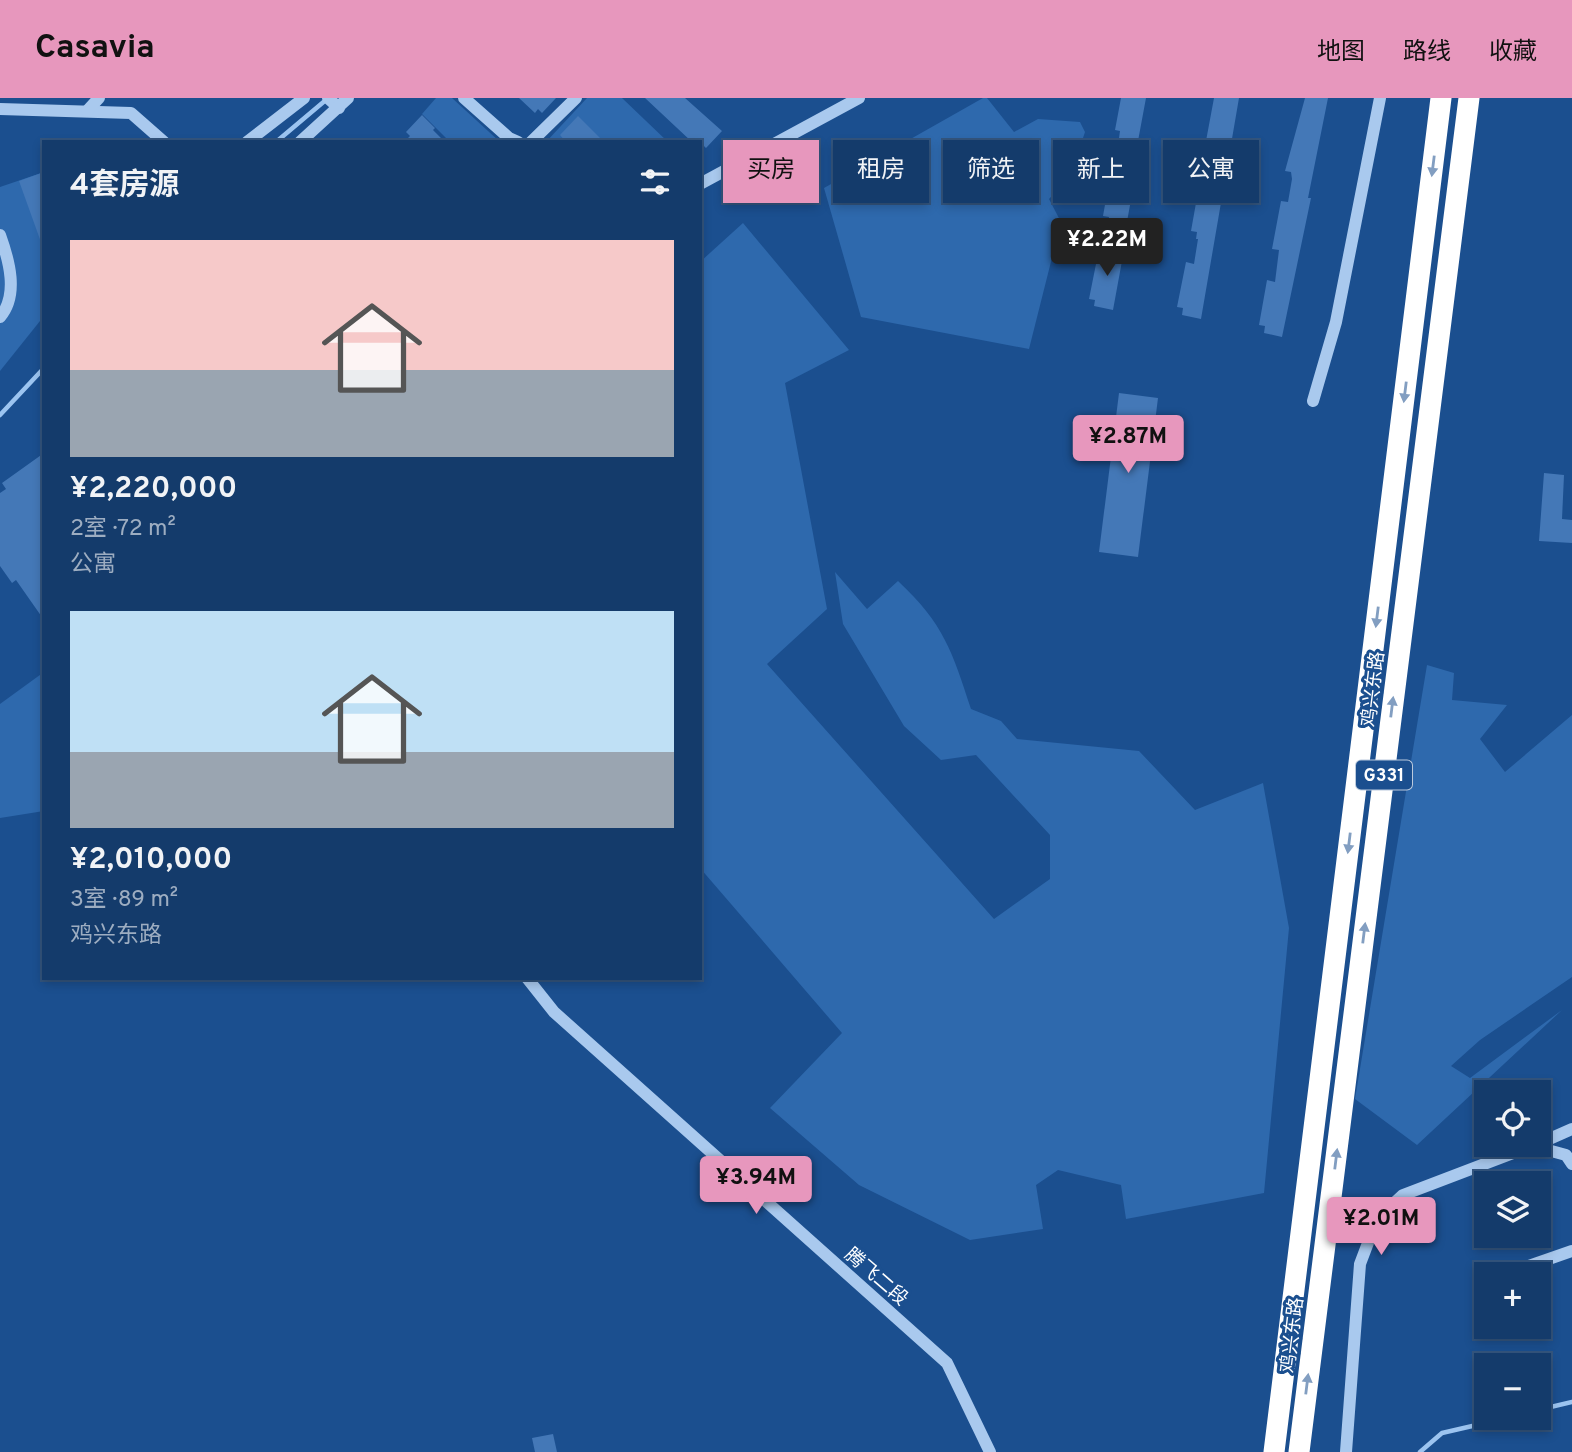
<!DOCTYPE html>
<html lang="zh">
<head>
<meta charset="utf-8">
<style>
  :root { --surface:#143b6b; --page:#1d4271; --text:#f1f3f6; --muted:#9dadc1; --line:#33557e; --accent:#e797bd }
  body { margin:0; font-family:Overpass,"Noto Sans SC",sans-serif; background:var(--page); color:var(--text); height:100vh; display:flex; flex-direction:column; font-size:26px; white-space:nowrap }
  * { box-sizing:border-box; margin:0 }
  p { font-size:23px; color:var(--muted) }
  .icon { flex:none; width:38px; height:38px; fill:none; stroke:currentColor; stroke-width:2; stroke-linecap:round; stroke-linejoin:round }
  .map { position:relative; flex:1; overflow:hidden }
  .side { position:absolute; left:42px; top:42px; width:660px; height:840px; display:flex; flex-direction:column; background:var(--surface); border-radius:0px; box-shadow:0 4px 10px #0003,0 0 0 2px var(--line) }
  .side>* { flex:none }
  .guide { position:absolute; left:723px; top:42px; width:665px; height:63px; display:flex; gap:14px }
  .buttons { position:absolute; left:1474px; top:982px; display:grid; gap:14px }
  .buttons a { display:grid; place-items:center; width:77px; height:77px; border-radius:0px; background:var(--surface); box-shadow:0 4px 10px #0003,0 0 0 2px var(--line); font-size:35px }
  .price { position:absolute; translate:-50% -60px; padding:0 16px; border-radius:7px; background:var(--accent); color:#111; font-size:23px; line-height:46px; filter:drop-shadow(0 2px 4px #0008) }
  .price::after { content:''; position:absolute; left:50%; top:42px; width:21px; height:16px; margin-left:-10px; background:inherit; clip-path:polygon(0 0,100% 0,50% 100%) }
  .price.selected { background:#222; color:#fff }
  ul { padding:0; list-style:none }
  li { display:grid; align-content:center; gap:14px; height:371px; padding:0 28px }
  li span { display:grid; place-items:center; height:217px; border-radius:0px; color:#555 }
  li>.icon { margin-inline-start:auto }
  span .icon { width:126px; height:126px; fill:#fffc; stroke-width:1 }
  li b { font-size:30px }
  h2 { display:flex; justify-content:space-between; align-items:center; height:84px; padding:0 28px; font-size:30px }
  .pill { padding:0 24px; border-radius:0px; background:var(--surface); box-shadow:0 4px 10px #0003,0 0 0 2px var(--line); font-size:24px; line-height:63px }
  .pill.selected { background:var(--accent); color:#111 }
  header { display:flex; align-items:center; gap:42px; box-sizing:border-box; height:98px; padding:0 35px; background:var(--accent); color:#111 }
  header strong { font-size:33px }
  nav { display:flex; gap:38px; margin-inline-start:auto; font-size:24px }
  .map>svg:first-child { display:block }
  .green { fill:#2e69ad }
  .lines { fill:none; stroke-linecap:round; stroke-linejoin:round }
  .stream { stroke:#9cc4f0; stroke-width:4.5 }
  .building { fill:#4478b7 }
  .minor { stroke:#a9c9ee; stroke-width:12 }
  .highway { stroke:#fff; stroke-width:21 }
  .oneway { fill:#829ec1 }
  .labels { text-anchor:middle; stroke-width:6; stroke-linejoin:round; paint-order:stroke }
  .shield { fill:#1b4f8f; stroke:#bbcadd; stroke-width:2 }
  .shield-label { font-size:18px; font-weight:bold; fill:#fff }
  .street-label { font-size:19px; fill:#fff; stroke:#1b4f8f }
</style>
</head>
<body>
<header>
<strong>Casavia</strong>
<nav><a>地图</a><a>路线</a><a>收藏</a></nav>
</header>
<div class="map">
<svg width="1572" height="1354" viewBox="0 0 1572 1354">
  <rect width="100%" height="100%" fill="#1b4f8f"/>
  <g class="green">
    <path d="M436 0H452L500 44H450L422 16Z"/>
    <path d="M587 0H622L668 44H546Z"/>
    <path d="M983 0H987L1014 34 1038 21 1080 24 1085 34 1070 79 1049 101 1061 124 1029 251 861 219 824 90Z"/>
    <path d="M44 74V218L0 273V89Z"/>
    <path d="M743 125 849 252 785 285 827 511 767 566 994 821 1050 781V737L976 657 941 662 904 628 843 526 835 474 867 511 898 483C944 526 952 553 971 611L1001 623 1017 641 1139 653 1195 712 1263 685 1289 830 1264 1095 1126 1121 1121 1087 1058 1072 1036 1087 1043 1131 970 1142 859 1087 770 1010 842 935 700 770V164Z"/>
    <path d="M1427 567 1454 575 1452 602 1507 607 1480 641 1505 674 1572 617V879L1480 942 1451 968 1470 980 1562 912 1417 1047 1355 1001Z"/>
    <path d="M44 574V713L0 720V606Z"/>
  </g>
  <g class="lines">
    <g class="stream">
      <path d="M276 44 327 1"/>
      <path d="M0 317 44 270"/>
      <path d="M1538 1312 1572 1304"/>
      <path d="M1420 1354 1442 1335 1507 1320"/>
    </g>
  </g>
  <g class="building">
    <path d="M519 0H556L542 15 538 11 535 15Z"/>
    <path d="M645 0H685L722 33 706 50 700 44H692Z"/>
    <path d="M1121 0H1146L1138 43 1119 40 1120 33 1115 32Z"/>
    <path d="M1214 0H1239L1201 221 1182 217 1183 210 1177 209 1186 164 1194 166 1198 141H1196L1197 134 1191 133 1199 88 1207 89 1211 68 1208 67 1209 60 1203 59Z"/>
    <path d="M1305 0H1328L1308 100H1311L1282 239 1264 235 1265 228 1259 227 1267 182 1275 184 1279 152 1272 151 1281 103 1288 104 1292 81 1291 74 1285 73Z"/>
    <path d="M422 17 435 30 433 32 445 44H404L410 38 406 34Z"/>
    <path d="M578 18 604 44H566L560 37Z"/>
    <path d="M1121 66 1137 69 1126 129 1108 125 1109 119 1103 118 1111 73 1119 74Z"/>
    <path d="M44 74V147H42L19 83Z"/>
    <path d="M1107 149 1124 152 1113 212 1094 208 1095 202 1089 201 1098 156 1106 157Z"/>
    <path d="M1119 295 1158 300 1138 459 1099 454Z"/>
    <path d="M44 355V522L16 482 12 485 0 468V395L6 391 2 385Z"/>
    <path d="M1544 375 1564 377 1562 421 1572 422V445L1539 443Z"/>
    <path d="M553 1336 557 1354H535L532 1340Z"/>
  </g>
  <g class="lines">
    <g class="minor">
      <path d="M328 0 339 10"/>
      <path d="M464 0 509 40 518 44"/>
      <path d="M0 11 131 15 164 44"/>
      <path d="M87 13 99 0"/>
      <path d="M247 44 304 0"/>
      <path d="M300 44 348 0"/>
      <path d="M531 44 576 0"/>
      <path d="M700 86 859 0"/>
      <path d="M0 137C9 162 19 197 0 219"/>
      <path d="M1313 303 1336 224 1380 0"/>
      <path d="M527 880 554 914 947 1265 990 1354"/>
      <path d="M1538 1046 1572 1031"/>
      <path d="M1533 1048 1566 1057 1572 1066"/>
      <path d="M1526 1169 1572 1153"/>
      <path d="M1346 1354 1360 1166 1377 1121 1403 1097 1537 1046"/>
    </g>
    <g class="highway">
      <path d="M1274 1354 1441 0"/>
      <path d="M1299 1354 1469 0"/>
    </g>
  </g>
  <defs><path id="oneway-solid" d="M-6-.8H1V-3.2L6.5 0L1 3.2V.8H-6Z" transform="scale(1.75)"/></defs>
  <g class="oneway">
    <use href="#oneway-solid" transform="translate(1433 68) rotate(97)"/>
    <use href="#oneway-solid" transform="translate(1405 294) rotate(97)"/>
    <use href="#oneway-solid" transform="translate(1377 519) rotate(97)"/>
    <use href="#oneway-solid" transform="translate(1392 609) rotate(-83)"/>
    <use href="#oneway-solid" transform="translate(1349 745) rotate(97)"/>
    <use href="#oneway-solid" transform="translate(1364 835) rotate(-83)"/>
    <use href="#oneway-solid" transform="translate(1336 1061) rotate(-83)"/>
    <use href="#oneway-solid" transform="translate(1307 1286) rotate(-83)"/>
  </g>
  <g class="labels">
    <rect class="shield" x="1356" y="662.5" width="56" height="29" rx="5"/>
    <g class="shield-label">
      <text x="1384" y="683">G331</text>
    </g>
    <g class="street-label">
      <text transform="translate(1372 591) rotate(-83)" y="7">鸡兴东路</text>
      <text transform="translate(877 1178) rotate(41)" y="7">腾飞二段</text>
      <text transform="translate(1291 1237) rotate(-83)" y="7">鸡兴东路</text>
    </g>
  </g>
</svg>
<div class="buttons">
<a><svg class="icon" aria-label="locate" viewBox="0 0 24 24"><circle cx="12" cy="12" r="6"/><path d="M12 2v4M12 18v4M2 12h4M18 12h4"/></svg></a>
<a><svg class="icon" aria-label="layers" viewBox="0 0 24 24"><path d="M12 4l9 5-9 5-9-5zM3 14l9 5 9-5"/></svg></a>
<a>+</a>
<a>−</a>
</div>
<b class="price selected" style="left:1107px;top:180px">¥2.22M</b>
<b class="price" style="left:1128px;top:377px">¥2.87M</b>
<b class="price" style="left:756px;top:1118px">¥3.94M</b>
<b class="price" style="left:1381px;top:1159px">¥2.01M</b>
<div class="guide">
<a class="pill selected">买房</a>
<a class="pill">租房</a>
<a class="pill">筛选</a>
<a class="pill">新上</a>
<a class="pill">公寓</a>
</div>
<section class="side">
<h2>4套房源<svg class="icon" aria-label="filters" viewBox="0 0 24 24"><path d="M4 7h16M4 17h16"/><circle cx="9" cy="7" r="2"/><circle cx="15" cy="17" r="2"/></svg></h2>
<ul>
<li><span style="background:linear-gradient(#f6c9c9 60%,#9aa5b1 0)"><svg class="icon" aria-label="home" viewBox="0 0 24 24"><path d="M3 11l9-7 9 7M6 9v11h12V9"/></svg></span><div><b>¥2,220,000</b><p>2室 · 72 m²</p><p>公寓</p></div></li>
<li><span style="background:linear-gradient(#bfe0f5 65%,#9aa5b1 0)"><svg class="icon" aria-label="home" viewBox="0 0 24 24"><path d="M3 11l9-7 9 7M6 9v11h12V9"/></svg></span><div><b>¥2,010,000</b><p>3室 · 89 m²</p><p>鸡兴东路</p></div></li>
</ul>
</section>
</div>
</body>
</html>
